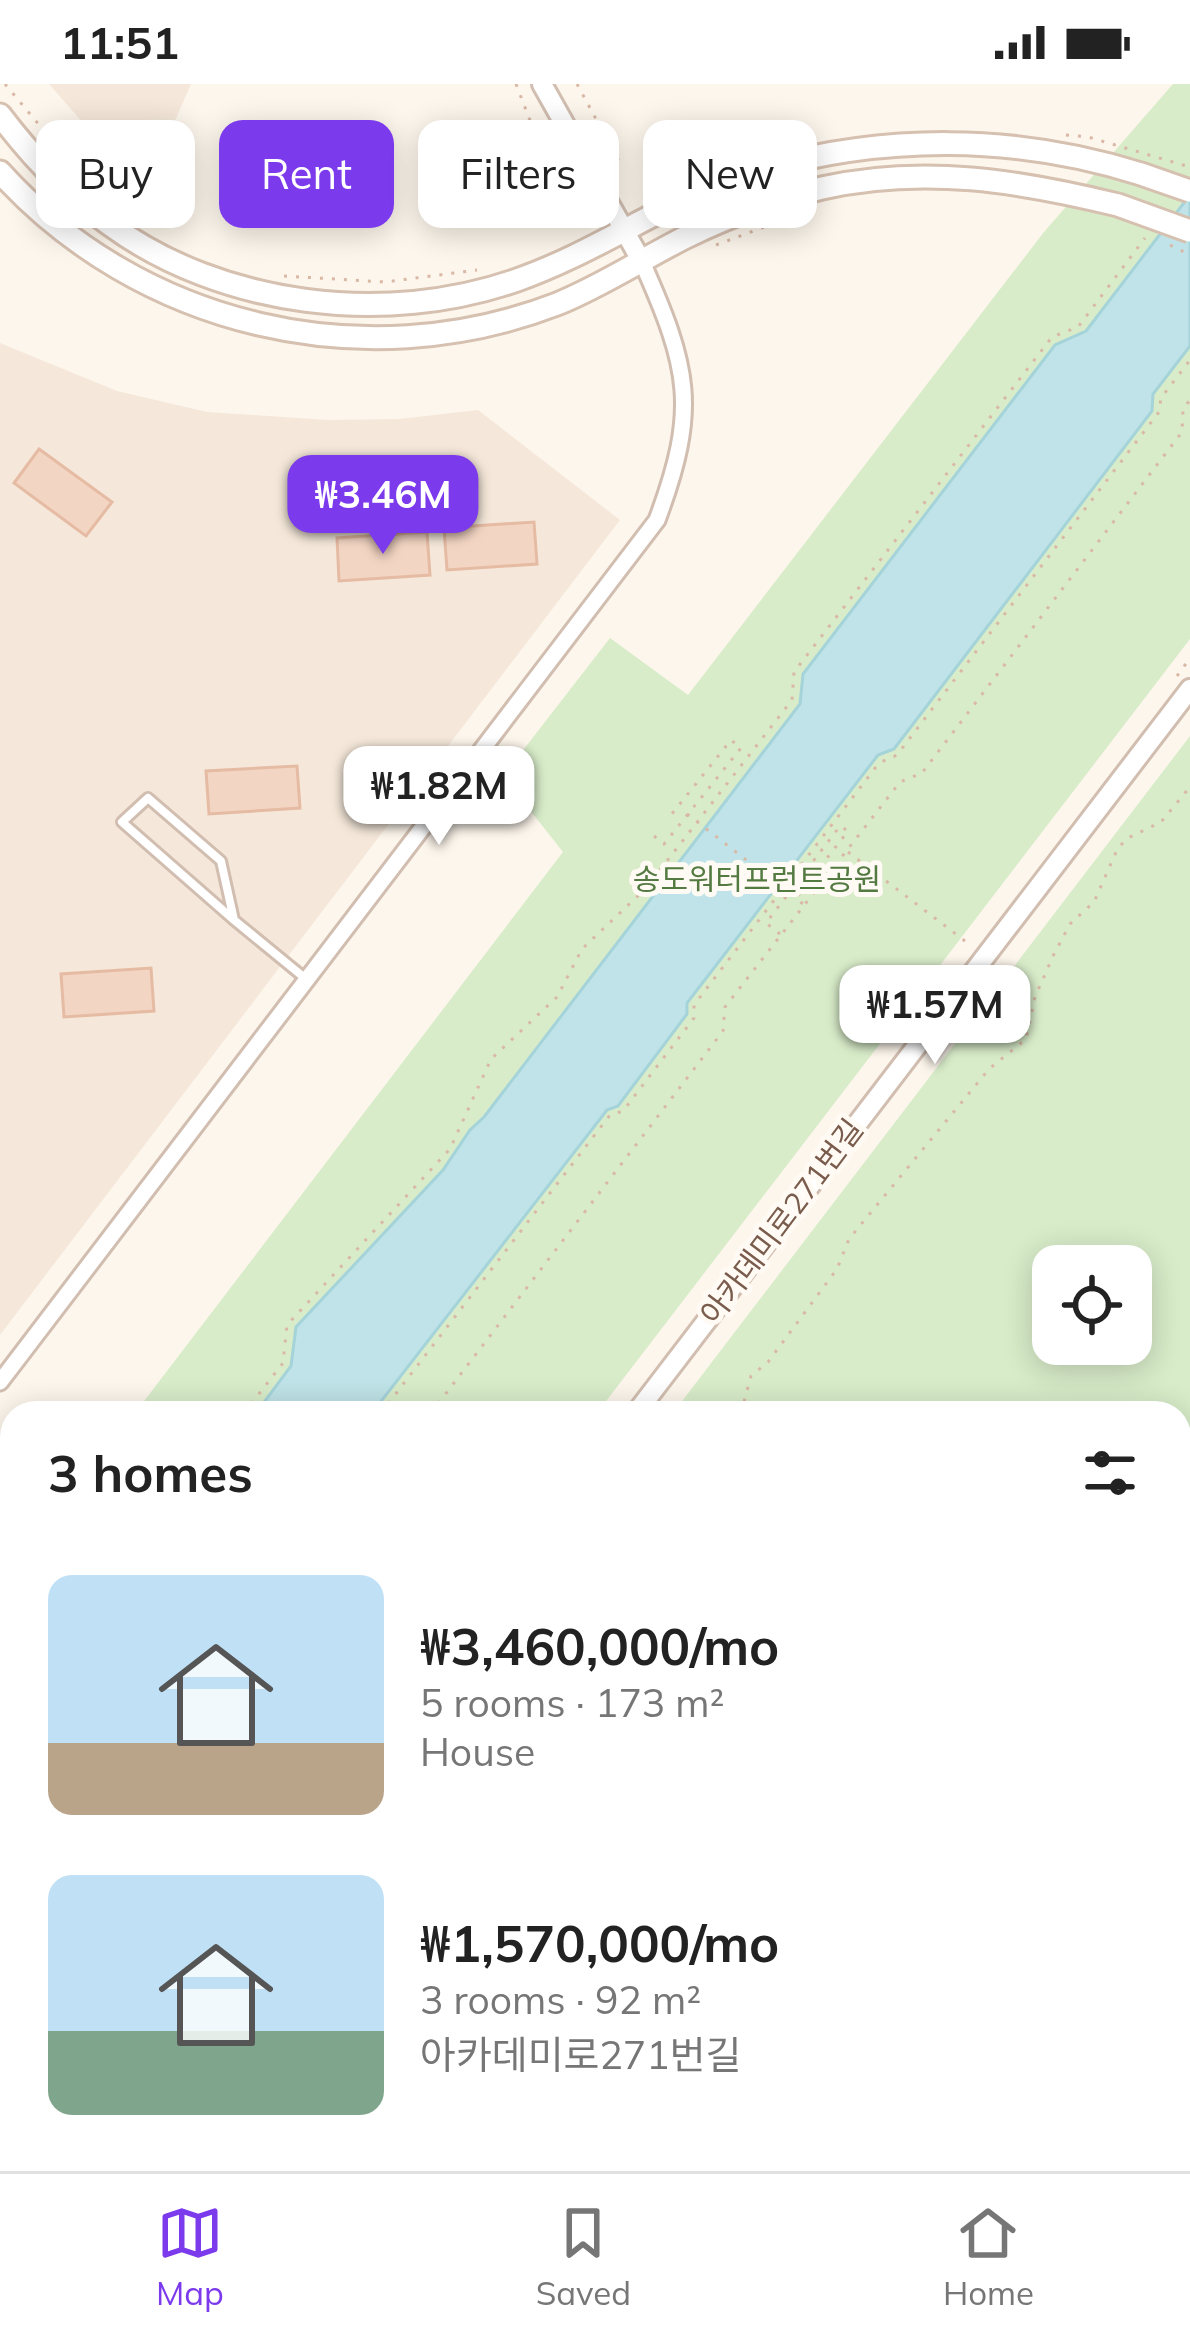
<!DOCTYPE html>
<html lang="en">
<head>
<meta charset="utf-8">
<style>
  :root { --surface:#fff; --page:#f6f6f6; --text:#222; --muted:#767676; --line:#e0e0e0; --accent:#7c3aed }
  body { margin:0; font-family:Mulish,"Noto Sans KR",sans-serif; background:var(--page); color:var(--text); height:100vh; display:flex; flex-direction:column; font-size:45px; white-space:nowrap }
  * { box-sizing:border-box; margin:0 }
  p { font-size:39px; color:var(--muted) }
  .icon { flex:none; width:66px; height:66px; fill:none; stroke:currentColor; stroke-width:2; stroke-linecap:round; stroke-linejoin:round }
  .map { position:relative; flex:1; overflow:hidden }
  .panel { position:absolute; left:0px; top:1317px; width:1191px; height:771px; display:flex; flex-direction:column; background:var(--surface); border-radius:36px 36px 0 0; box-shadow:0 6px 30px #0003 }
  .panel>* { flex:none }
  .banner { position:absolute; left:36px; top:36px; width:1119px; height:108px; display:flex; gap:24px }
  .buttons { position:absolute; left:1032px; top:1161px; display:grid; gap:24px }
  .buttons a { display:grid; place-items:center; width:120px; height:120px; border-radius:24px; background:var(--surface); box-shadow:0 6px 30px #0003; font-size:60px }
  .price { position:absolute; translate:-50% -102px; padding:0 27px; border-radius:24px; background:#fff; color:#222; font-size:39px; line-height:78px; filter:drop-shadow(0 3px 6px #0008) }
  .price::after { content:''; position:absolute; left:50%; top:72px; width:36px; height:27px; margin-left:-18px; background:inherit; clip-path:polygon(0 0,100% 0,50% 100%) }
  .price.current { background:var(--accent); color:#fff }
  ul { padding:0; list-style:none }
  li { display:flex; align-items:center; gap:36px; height:300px; padding:0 48px }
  li span { display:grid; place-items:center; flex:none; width:336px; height:240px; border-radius:24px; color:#555 }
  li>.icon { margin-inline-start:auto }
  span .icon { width:144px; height:144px; fill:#fffc; stroke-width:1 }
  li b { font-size:51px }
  h2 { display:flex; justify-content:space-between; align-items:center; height:144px; padding:0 48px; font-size:51px }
  .pill { padding:0 42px; border-radius:24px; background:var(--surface); box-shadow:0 6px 30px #0003; font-size:42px; line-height:108px }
  .pill.current { background:var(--accent); color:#fff }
  .status { display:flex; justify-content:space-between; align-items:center; height:84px; padding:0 60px; background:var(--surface); direction:ltr }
  .status svg { height:33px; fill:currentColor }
  .tab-bar { display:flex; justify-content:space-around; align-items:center; height:168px; border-top:3px solid var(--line); background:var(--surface); font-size:33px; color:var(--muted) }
  .tab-bar a { display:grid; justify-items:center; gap:6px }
  .tab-bar .current { color:var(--accent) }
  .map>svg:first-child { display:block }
  .residential { fill:#f5e8da }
  .green { fill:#d8ecc9; fill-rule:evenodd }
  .water { fill:#bfe3e8; stroke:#a5d3da; stroke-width:3 }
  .building { fill:#f3d5c3; stroke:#e6bba3; stroke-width:3 }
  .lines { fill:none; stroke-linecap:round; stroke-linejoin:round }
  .service-casing { stroke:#d1beb0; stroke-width:14 }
  .minor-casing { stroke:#d1beb0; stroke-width:21 }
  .tertiary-casing { stroke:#d1beb0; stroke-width:24 }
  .secondary-casing { stroke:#d6c0b0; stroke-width:27 }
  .path { stroke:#d9b8a5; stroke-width:3; stroke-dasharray:3 9; stroke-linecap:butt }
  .service { stroke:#fff; stroke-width:8 }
  .minor { stroke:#fff; stroke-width:15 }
  .tertiary { stroke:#fff; stroke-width:18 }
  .secondary { stroke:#fff; stroke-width:21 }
  .secondary-bridge-casing { stroke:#d6c0b0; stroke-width:27; stroke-linecap:butt }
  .path-bridge { stroke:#d9b8a5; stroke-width:3; stroke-dasharray:3 9; stroke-linecap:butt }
  .secondary-bridge { stroke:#fff; stroke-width:21 }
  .labels { text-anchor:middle; stroke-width:10; stroke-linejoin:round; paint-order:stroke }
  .park-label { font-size:30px; fill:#537a41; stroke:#fffaf3 }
  .street-label { font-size:30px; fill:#7a5c4d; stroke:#fffaf3 }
</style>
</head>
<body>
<div class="status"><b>11:51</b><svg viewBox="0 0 49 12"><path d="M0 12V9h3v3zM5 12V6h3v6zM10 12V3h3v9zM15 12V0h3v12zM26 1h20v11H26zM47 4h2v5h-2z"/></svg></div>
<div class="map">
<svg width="1190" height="2087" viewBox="0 0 1190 2087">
  <rect width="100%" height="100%" fill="#fdf6ec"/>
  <g class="residential">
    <path d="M49 0H191L148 99 105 64Z"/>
    <path d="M0 259 117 307 207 328 328 336 399 335 478 326 620 436 0 1251Z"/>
  </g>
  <g class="green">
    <path d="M1173 0H1190V555L597 1329H135L563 768 503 692 610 554 688 611 1044 148Z"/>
    <path d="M1190 652V2087H392L378 2076H1179V1329H673ZM1053 1182H1131V1260H1053Z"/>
  </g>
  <g class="water">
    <path d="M1190 111V262L1153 310 1152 327 894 665 878 671 687 919V930L618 1022 607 1026 372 1329H256L291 1282 296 1243 443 1086 470 1046 484 1033 800 620 803 590 1055 261 1086 247Z"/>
    <path d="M12 1648V2076H204L212 2087H0V1656Z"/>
    <path d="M1190 2005V2087H1066L1082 2076H1179V2010Z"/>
    <path d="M706 2076H863L854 2087H709Z"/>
  </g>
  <g class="building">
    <path d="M39 365 112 418 86 452 14 399Z"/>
    <path d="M534 438 537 480 447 486 444 444Z"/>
    <path d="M427 448 430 491 339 497 337 454Z"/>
    <path d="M297 682 300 724 209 730 206 687Z"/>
    <path d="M151 884 154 927 64 933 61 890Z"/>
  </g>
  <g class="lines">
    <defs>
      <path id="service" d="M234 836 122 738 148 714 221 777 234 836 306 895"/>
      <g id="minor">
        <path d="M0 1298 657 436C699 324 689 284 642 178"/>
        <path d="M0 1439 12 1457"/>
        <path d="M1179 1582 1190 1573"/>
      </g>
      <g id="tertiary">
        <path d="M542 0 642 178"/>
        <path d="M636 1329 1190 605"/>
        <path d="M313 2076 328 2087"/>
      </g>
      <g id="secondary">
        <path d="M0 31C31 72 67 110 109 140 222 223 386 242 517 196 600 167 671 113 756 87 883 50 1015 50 1141 90"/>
        <path d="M0 88C139 242 363 295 557 220 602 202 642 175 686 153 729 132 775 115 822 104 923 81 1020 97 1118 121"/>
      </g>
    </defs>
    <use href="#service" class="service-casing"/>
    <use href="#minor" class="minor-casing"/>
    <use href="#tertiary" class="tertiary-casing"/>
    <use href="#secondary" class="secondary-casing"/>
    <g class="path">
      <path d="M5 0 81 91"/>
      <path d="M516 0 536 52 567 107"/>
      <path d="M577 0 621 81"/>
      <path d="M1066 51 1088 53 1190 83"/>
      <path d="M674 94 752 67"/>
      <path d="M716 161 791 133"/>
      <path d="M284 192 385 198 477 186"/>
      <path d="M1177 592 1190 574"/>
      <path d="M654 752 664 760 741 664 731 656 667 736"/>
      <path d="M848 768 965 857"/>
      <path d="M780 850 766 839 840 742 848 747 796 814 803 820"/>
      <path d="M244 1329 283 1279 287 1241 450 1065 491 975 557 913 582 865 646 804 792 616 794 588 1052 253 1078 243 1145 154"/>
      <path d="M381 1329 610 1031 623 1027 694 934V921L879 679 897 671 1159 328 1161 314 1190 276"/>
      <path d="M431 1329 723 947 725 923 900 698 922 689 1182 348 1183 325 1190 316"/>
      <path d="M613 1329 621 1319"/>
      <path d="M741 1329 751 1292 768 1278 837 1185 849 1155 989 985 1026 955 1035 913 1053 872 1070 840 1094 818 1117 766 1126 755 1161 738 1190 703"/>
      <path d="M1190 1363V1364"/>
      <path d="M0 1393 2 1392"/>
      <path d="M0 1398 12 1416"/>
      <path d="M1179 1408 1190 1385"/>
      <path d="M4 1484 12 1490"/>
      <path d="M1179 1515 1190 1511"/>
      <path d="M1179 1748 1190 1744"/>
      <path d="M364 2076 378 2087"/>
      <path d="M526 2076 530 2087"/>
      <path d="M946 2076 953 2087"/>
      <path d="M1018 2087 1024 2076"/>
    </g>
    <use href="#service" class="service"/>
    <use href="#minor" class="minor"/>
    <use href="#tertiary" class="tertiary"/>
    <use href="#secondary" class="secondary"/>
    <defs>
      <g id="secondary-bridge">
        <path d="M1141 90 1190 107"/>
        <path d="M1118 121 1190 147"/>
      </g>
    </defs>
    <use href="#secondary-bridge" class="secondary-bridge-casing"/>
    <g class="path-bridge">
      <path d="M1170 161 1190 171"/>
      <path d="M687 730 789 809"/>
    </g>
    <use href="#secondary-bridge" class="secondary-bridge"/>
  </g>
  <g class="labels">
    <g class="park-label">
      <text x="757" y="806">송도워터프런트공원</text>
    </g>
    <g class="street-label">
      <text transform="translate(782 1138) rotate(-53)" y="10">아카데미로271번길</text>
    </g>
  </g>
</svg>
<div class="buttons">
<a><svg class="icon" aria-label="locate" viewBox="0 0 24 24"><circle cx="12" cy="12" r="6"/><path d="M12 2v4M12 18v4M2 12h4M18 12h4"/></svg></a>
</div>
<b class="price current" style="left:383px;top:473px">₩3.46M</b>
<b class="price" style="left:439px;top:764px">₩1.82M</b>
<b class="price" style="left:935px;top:983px">₩1.57M</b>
<div class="banner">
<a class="pill">Buy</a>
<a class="pill current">Rent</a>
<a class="pill">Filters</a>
<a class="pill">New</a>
</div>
<section class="panel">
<h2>3 homes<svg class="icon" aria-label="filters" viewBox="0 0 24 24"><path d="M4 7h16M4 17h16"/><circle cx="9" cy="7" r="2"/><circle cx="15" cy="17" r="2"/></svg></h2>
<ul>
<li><span style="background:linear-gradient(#bfe0f5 70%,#b9a48a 0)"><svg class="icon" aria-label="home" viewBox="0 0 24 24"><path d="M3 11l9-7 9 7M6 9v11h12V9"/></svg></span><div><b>₩3,460,000/mo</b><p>5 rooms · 173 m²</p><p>House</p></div></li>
<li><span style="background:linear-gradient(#bfe0f5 65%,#7fa58c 0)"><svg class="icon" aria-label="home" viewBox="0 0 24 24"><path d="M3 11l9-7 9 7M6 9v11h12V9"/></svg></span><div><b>₩1,570,000/mo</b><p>3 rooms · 92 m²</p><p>아카데미로271번길</p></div></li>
</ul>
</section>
</div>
<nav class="tab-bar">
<a class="current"><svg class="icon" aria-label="map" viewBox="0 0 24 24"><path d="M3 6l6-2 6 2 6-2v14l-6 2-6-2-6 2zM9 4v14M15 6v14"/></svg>Map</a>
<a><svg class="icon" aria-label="saved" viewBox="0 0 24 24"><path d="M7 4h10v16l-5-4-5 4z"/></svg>Saved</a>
<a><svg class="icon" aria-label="home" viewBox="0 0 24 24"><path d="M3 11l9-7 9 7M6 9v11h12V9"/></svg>Home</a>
</nav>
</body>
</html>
